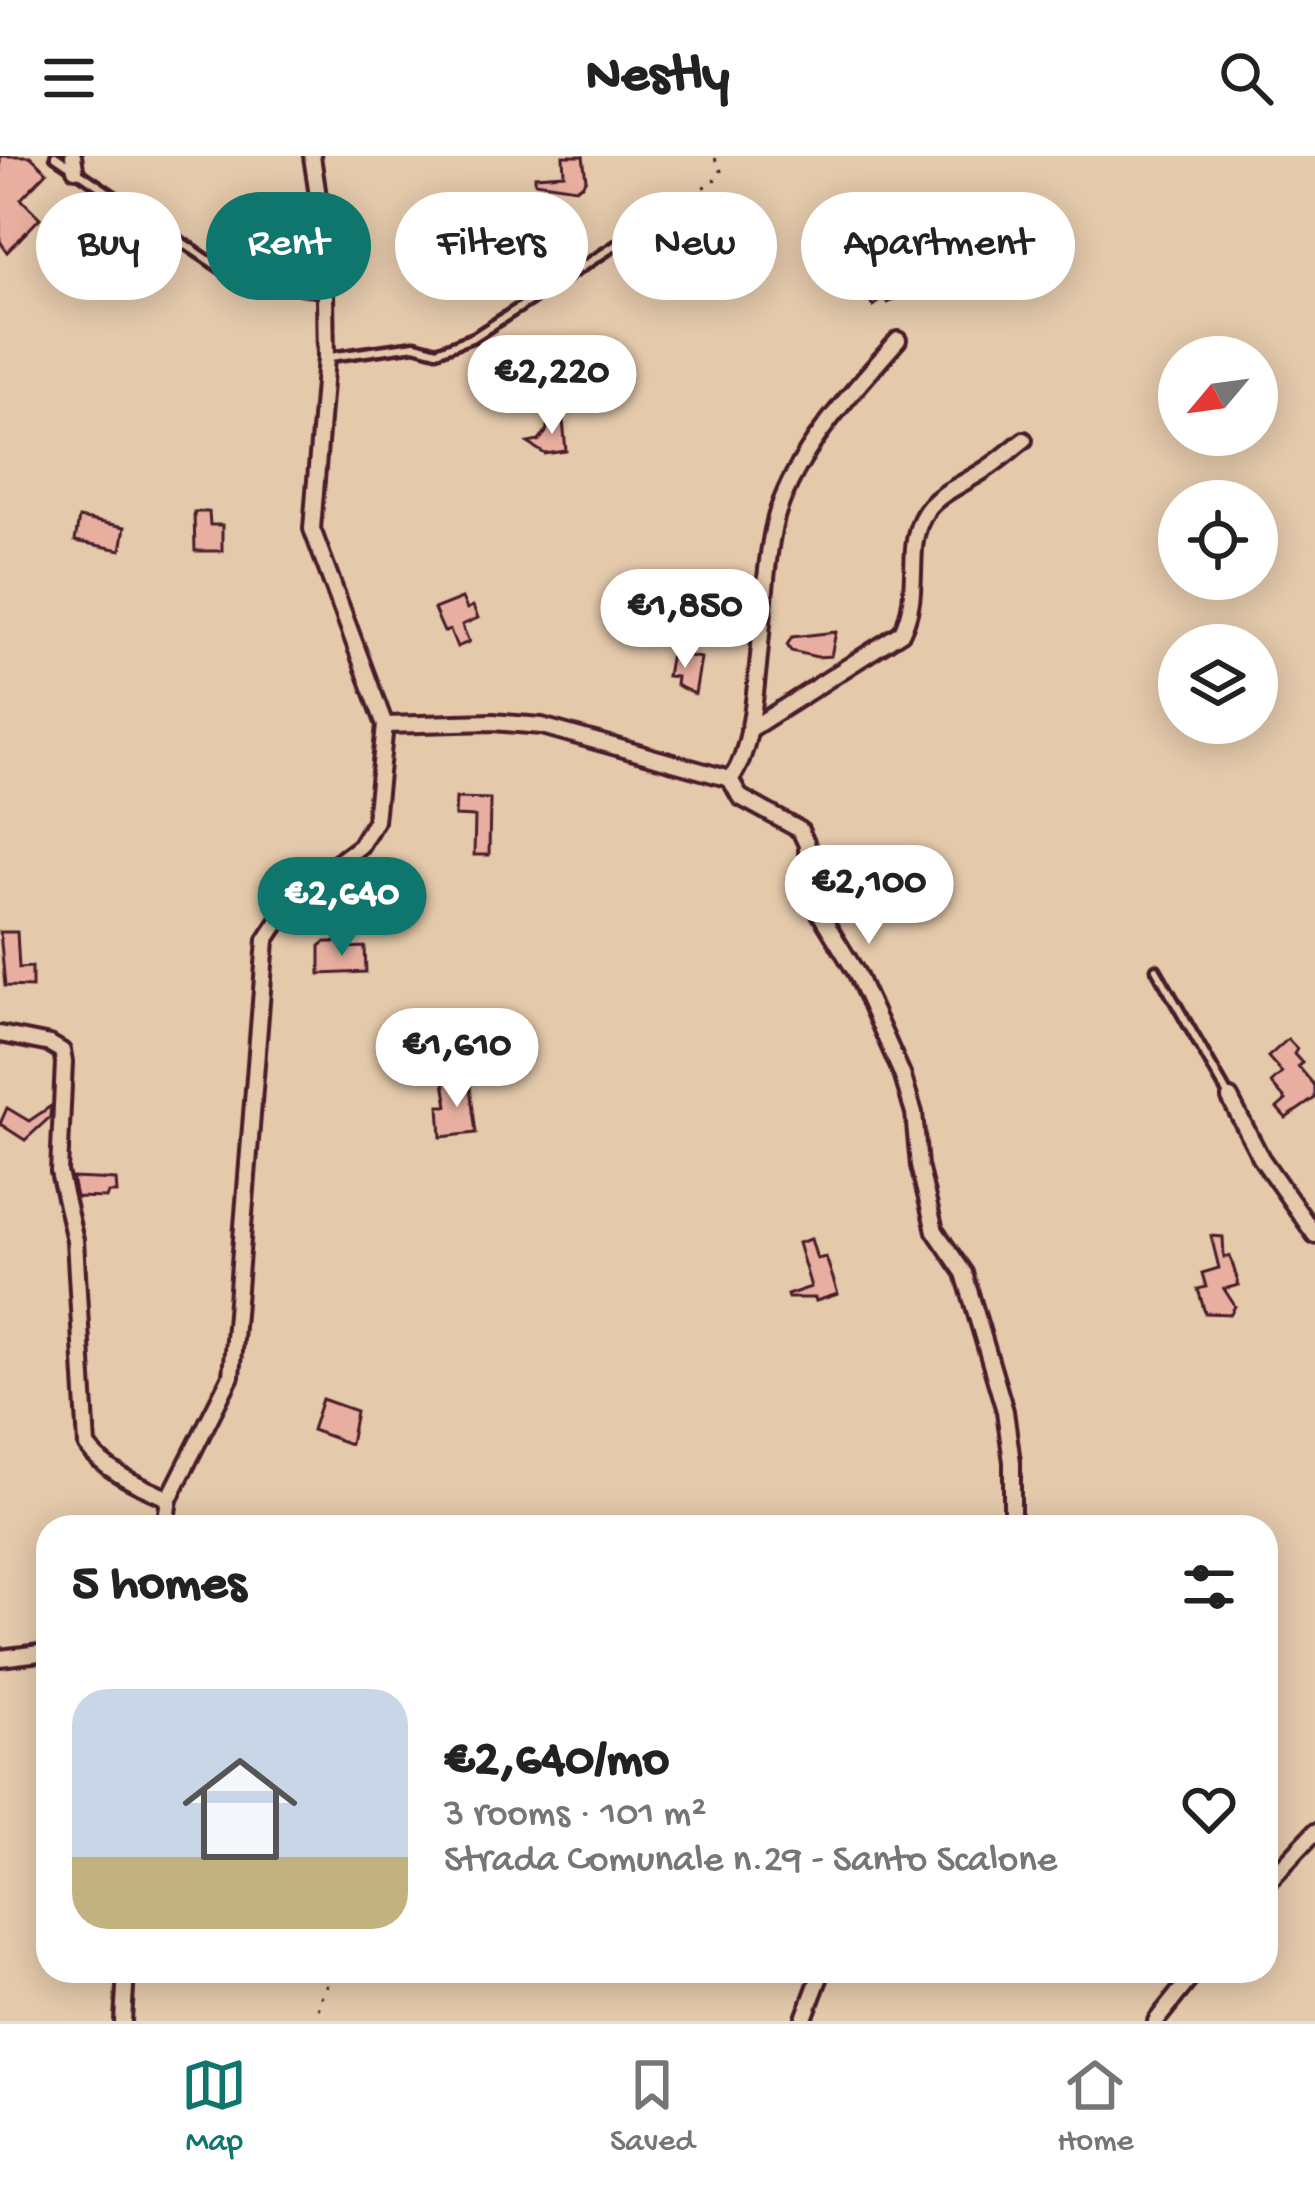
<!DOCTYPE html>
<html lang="en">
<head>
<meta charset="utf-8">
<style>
  :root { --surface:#fff; --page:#f2f2f2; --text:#222; --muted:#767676; --line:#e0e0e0; --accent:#0f766e }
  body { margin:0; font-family:"Gochi Hand",sans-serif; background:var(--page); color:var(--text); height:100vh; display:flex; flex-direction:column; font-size:45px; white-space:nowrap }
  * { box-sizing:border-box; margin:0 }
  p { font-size:39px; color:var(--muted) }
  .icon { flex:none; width:66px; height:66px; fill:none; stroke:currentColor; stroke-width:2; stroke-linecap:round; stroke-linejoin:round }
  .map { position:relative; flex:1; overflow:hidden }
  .panel { position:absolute; left:36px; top:1359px; width:1242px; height:468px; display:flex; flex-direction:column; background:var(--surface); border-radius:36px; box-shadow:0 6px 30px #0003 }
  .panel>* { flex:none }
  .top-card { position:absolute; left:36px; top:36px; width:1245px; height:108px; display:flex; gap:24px }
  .needle { width:78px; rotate:241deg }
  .buttons { position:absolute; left:1158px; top:180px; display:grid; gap:24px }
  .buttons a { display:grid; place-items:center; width:120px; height:120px; border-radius:50%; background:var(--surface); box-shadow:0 6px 30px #0003; font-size:60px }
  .price { position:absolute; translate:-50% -102px; padding:0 27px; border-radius:42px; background:#fff; color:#222; font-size:39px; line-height:78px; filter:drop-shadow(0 3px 6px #0008) }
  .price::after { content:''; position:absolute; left:50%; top:72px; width:36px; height:27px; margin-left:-18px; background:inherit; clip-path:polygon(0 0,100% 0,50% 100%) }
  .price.selected { background:var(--accent); color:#fff }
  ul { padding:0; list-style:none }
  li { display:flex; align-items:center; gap:36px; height:300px; padding:0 36px }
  li span { display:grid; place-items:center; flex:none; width:336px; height:240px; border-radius:36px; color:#555 }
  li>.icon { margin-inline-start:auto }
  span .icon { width:144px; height:144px; fill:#fffc; stroke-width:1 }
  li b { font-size:51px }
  h2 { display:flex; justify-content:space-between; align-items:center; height:144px; padding:0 36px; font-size:51px }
  .pill { padding:0 42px; border-radius:54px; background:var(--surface); box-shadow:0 6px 30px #0003; font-size:42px; line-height:108px }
  .pill.selected { background:var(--accent); color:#fff }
  header { display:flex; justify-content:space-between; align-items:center; height:156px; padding:0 36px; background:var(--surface); font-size:54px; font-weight:700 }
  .tabs { display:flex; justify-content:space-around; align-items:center; height:168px; border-top:3px solid var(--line); background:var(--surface); font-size:33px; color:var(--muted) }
  .tabs a { display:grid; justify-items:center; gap:6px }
  .tabs .selected { color:var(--accent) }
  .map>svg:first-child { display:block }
  .building { fill:#e8afa0; stroke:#4a1f2b; stroke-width:3 }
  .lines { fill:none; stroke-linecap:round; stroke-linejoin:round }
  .service-casing { stroke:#4a1f2b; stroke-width:15 }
  .minor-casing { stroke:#4a1f2b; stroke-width:22 }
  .path { stroke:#4a1f2b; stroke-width:3; stroke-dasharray:3 9; stroke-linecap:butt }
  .service { stroke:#e4c9ab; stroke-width:6 }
  .minor { stroke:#e4c9ab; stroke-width:14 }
</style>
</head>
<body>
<header><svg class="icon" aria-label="menu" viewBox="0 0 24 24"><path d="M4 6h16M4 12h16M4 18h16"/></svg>Nestly<svg class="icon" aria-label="search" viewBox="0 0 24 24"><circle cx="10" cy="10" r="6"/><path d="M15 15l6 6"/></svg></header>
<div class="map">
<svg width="1315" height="1865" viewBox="0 0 1315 1865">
  <rect width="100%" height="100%" fill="#e4c9ab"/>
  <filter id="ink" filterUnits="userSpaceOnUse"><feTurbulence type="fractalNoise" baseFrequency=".00833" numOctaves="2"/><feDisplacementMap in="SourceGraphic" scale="24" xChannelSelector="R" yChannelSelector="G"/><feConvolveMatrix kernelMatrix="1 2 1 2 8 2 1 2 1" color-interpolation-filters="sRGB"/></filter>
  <g filter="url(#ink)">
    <g class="building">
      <path d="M0 0H30L47 16 21 43 40 62 7 96 0 85Z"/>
      <path d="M563 0H583L586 23 582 29 576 32 535 26V20L564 18Z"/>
      <path d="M881 99 905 136 888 147 884 142 873 150 852 118Z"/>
      <path d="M550 257 563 265 566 295 545 298 528 287 539 285 546 276Z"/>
      <path d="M194 356H209L210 369H222V395H195Z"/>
      <path d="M79 362 125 371 121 394 75 385Z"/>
      <path d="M462 442 467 453 473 450 478 462 462 469 469 486 457 491 450 474 444 476 434 453Z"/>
      <path d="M836 476 831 500 817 501 791 495 787 489 792 481Z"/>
      <path d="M671 497 701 502 695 538 676 529 677 521 667 520Z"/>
      <path d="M456 642 490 643 489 699H474L475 661 455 660Z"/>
      <path d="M0 776H17L19 812 32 811V831L5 830Z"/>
      <path d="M325 786H346V792L365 791 366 816 320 818V790Z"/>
      <path d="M1288 883 1297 893 1294 898 1302 907 1298 910 1315 930V942L1286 962 1277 952 1286 944 1271 927 1282 917 1268 901Z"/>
      <path d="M469 923 476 977 441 981 439 950H448L444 926Z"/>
      <path d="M51 950 50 961 25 984 0 968 7 952 29 965Z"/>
      <path d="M72 1022 116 1024 117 1037H108L106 1042 76 1041Z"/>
      <path d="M1211 1080 1223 1081 1224 1101 1230 1100 1239 1129 1224 1133 1235 1150 1231 1158 1205 1157 1198 1133 1206 1131 1202 1117 1219 1112Z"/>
      <path d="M811 1083 817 1103 826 1101 838 1138 816 1145 815 1142H788L787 1139 811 1131 798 1087Z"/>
      <path d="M322 1243 356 1255 350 1288 312 1274Z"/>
    </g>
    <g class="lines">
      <defs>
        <g id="service">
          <path d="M55 0 229 118 321 137"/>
          <path d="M330 201 415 189 437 195 474 181 636 76"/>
          <path d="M1156 813 1228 939"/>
        </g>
        <g id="minor">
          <path d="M73 0 75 13"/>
          <path d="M385 569 493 566 542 570 730 623 740 641 800 674 807 689 808 738 857 818 902 918 914 957 919 1010 935 1075 964 1117 1005 1255 1012 1306V1371"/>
          <path d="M749 574 902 476C915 449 912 422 914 392 919 341 950 337 986 313 1000 304 1012 293 1024 284"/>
          <path d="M730 623C765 586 757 416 778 355 800 290 854 234 898 184"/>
          <path d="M0 878 50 888 62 895 64 906 59 1016 75 1084 87 1290C107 1317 139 1329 169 1343"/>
          <path d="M1230 942 1261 1002 1315 1079"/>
          <path d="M165 1371 169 1343 231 1220 266 784 297 737 360 690 375 665 385 569 312 373 326 202 324 81 312 0"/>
          <path d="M0 1502 48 1496"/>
          <path d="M1266 1728 1315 1676"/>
          <path d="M123 1865 126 1815"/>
          <path d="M803 1865 822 1815"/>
          <path d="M1156 1865 1196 1815"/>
        </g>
      </defs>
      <use href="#service" class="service-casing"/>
      <use href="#minor" class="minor-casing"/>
      <g class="path">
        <path d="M643 71 716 23 721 15 714 0"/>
        <path d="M316 1865 321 1841 334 1815"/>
      </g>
      <use href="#service" class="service"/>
      <use href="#minor" class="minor"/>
    </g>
  </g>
</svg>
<div class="buttons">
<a><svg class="needle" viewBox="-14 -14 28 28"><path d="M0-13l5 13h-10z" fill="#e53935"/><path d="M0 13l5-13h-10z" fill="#767676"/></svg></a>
<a><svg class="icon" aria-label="locate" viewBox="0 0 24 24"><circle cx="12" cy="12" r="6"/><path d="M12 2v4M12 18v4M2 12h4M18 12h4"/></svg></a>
<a><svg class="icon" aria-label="layers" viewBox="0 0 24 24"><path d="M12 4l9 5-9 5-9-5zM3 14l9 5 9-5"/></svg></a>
</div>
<b class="price" style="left:552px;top:281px">€2,220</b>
<b class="price" style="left:685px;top:515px">€1,850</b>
<b class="price" style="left:869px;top:791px">€2,100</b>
<b class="price selected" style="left:342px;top:803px">€2,640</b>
<b class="price" style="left:457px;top:954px">€1,610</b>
<div class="top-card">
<a class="pill">Buy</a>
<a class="pill selected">Rent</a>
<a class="pill">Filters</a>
<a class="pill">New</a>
<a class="pill">Apartment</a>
</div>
<section class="panel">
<h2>5 homes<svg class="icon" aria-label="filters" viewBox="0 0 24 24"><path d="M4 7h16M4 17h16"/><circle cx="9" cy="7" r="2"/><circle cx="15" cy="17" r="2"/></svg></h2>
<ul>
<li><span style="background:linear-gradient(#c9d6e8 70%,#c2b280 0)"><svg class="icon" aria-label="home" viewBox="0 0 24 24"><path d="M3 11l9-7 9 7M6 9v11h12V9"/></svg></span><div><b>€2,640/mo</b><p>3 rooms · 101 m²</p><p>Strada Comunale n.29 - Santo Scalone</p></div><svg class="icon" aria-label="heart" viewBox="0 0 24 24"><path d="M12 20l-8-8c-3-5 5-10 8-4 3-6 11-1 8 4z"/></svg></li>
</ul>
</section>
</div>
<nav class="tabs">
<a class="selected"><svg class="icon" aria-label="map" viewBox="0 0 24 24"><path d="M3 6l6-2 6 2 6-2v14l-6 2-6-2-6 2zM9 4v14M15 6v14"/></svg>Map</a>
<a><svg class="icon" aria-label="saved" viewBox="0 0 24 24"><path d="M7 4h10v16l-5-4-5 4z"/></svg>Saved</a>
<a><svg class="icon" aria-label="home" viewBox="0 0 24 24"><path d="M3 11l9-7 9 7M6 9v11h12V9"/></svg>Home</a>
</nav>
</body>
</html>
